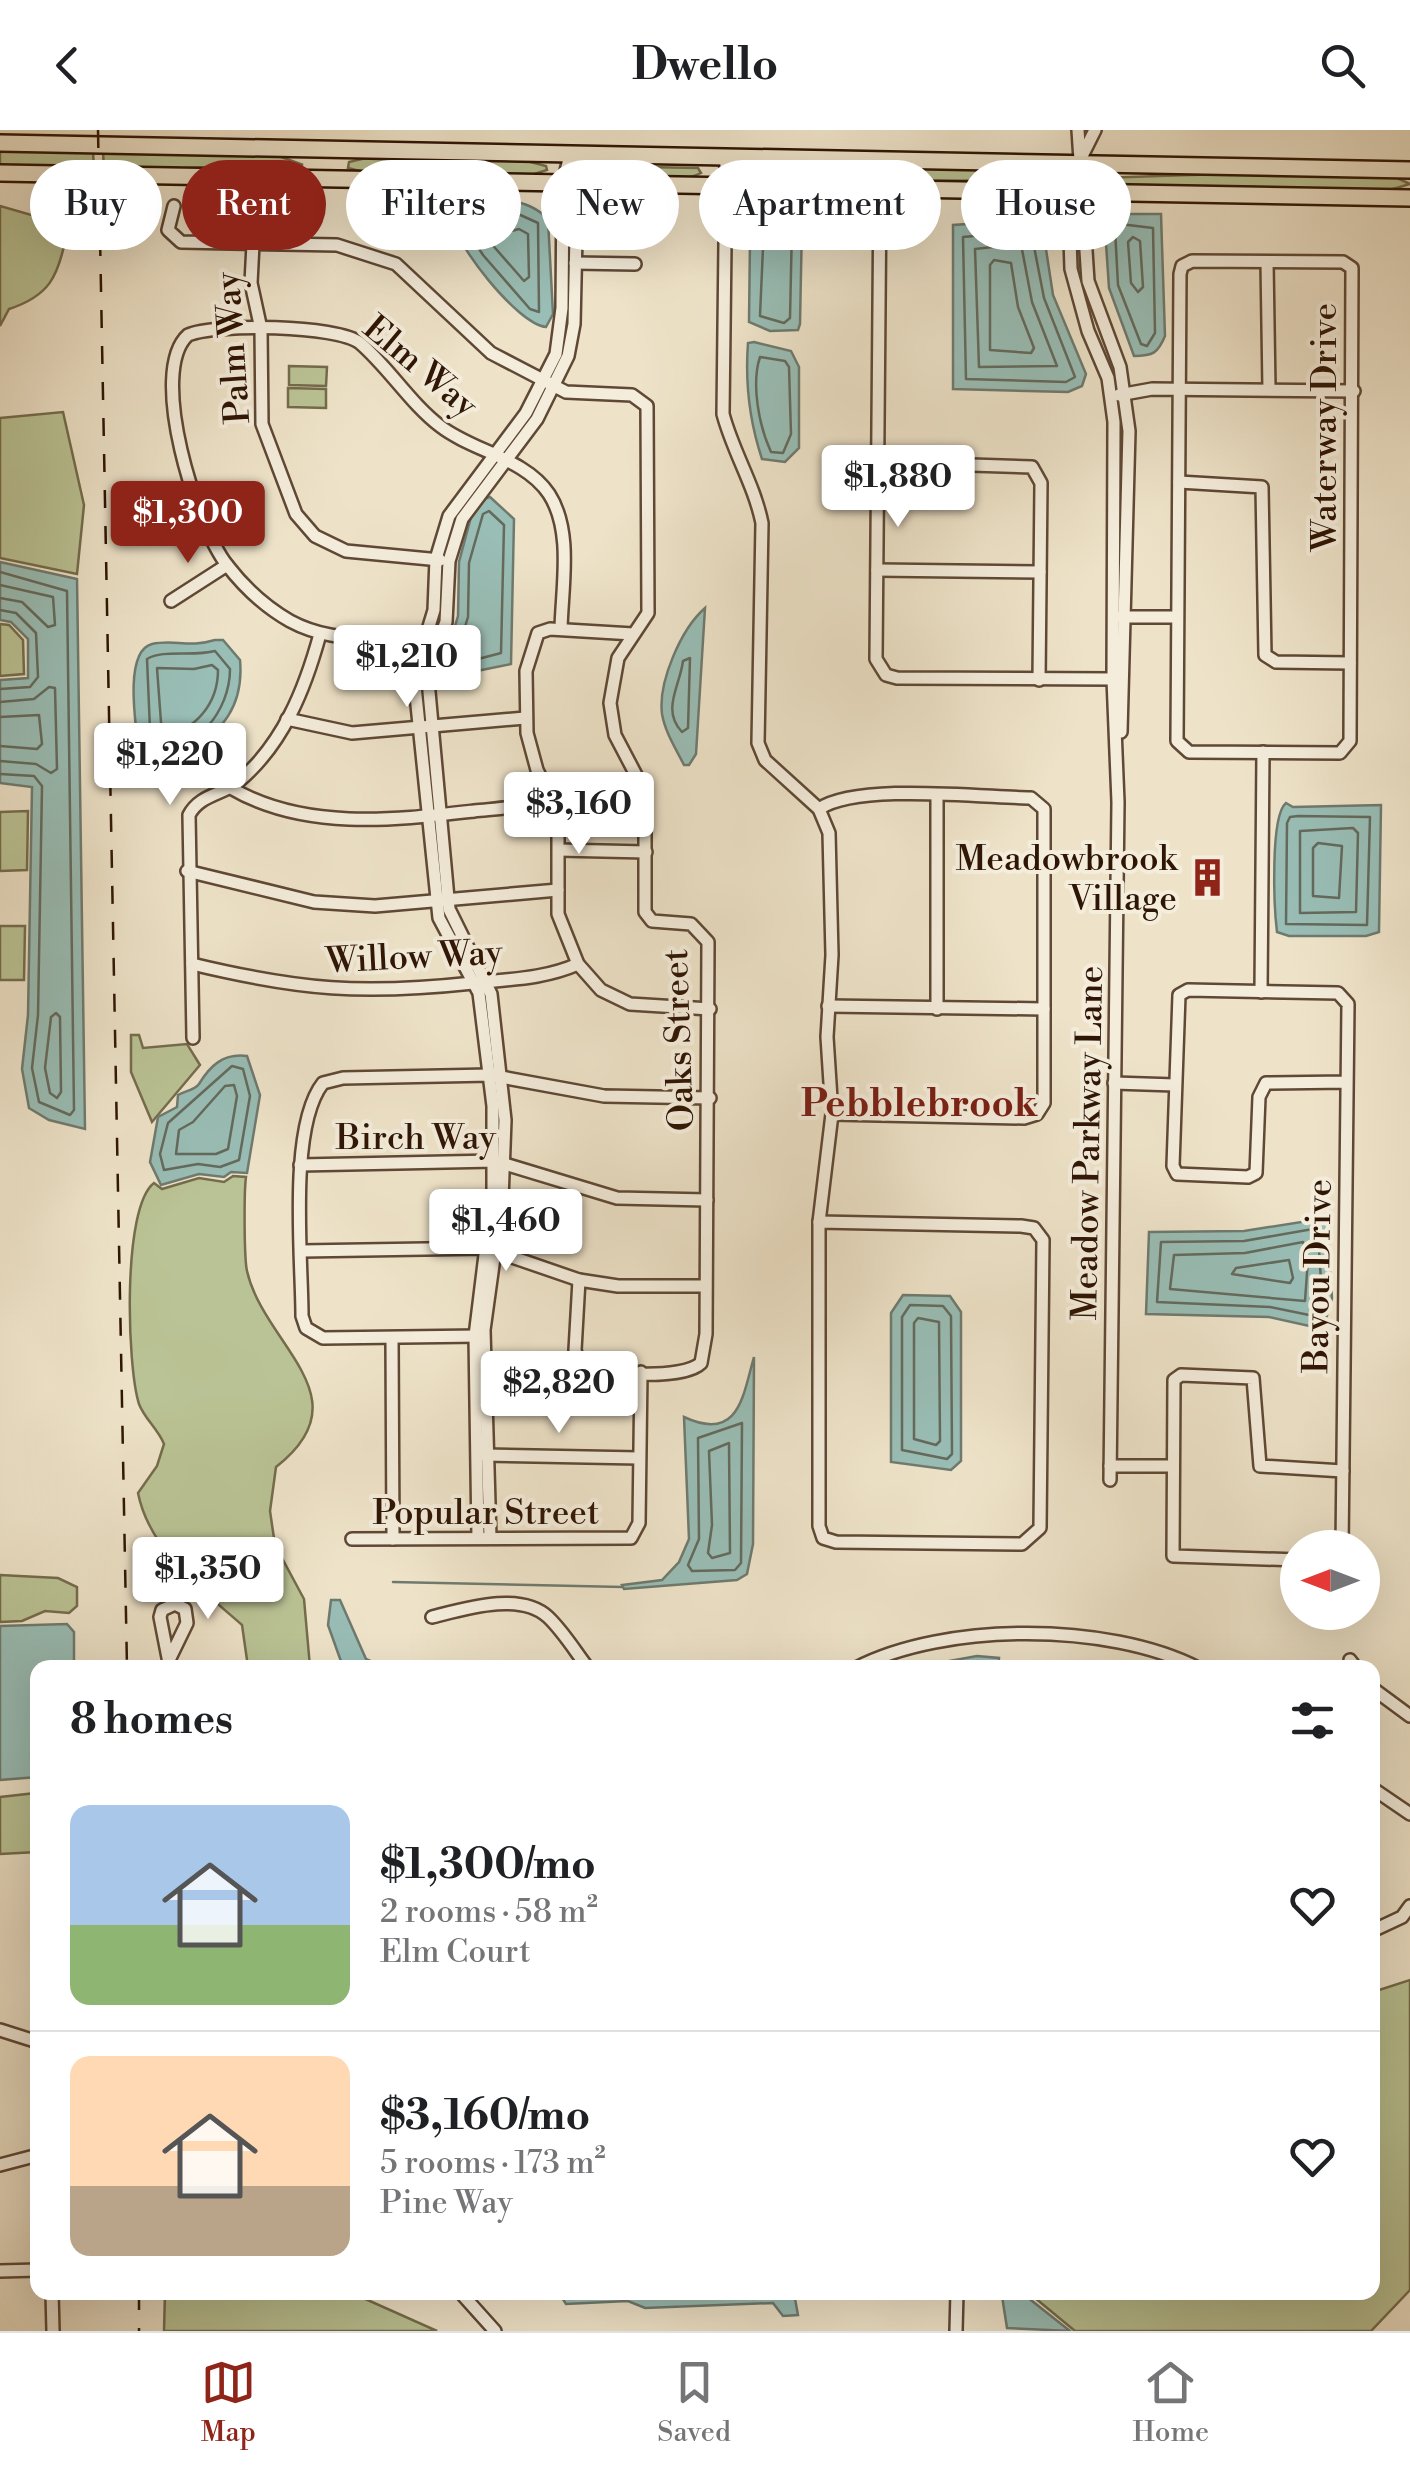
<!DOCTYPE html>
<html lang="en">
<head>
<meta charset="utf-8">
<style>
  :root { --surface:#fff; --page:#f6f6f6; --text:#202124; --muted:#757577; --line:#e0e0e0; --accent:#8f2418 }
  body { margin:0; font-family:"Libre Bodoni",serif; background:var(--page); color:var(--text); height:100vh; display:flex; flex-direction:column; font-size:38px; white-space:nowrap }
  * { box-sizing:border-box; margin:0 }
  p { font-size:32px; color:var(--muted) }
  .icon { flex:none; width:55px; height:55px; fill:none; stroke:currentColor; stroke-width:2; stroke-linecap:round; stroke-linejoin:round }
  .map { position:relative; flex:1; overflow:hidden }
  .details { position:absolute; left:30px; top:1530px; width:1350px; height:640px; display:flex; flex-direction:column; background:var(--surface); border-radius:20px; box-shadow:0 10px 40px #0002 }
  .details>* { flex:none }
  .guide { position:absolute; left:30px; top:30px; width:1350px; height:90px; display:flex; gap:20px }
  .needle { width:65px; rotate:270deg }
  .tools { position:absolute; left:1280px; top:1400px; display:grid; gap:20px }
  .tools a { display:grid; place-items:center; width:100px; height:100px; border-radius:50%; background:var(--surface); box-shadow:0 10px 40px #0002; font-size:50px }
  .price { position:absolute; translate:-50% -85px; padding:0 22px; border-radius:10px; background:#fff; color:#222; font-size:32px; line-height:65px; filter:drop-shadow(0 2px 5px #0008) }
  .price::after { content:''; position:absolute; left:50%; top:60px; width:30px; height:22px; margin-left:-15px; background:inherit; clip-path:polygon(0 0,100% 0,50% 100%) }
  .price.active { background:var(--accent); color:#fff }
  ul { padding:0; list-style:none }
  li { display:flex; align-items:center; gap:30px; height:250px; padding:0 40px }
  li+li { border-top:2px solid var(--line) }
  li span { display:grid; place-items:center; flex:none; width:280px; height:200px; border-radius:20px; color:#555 }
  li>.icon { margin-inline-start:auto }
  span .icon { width:120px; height:120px; fill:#fffc; stroke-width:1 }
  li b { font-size:42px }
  h2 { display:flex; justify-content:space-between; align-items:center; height:120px; padding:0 40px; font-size:42px }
  .pill { padding:0 35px; border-radius:45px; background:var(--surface); box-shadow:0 10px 40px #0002; font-size:35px; line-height:90px }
  .pill.active { background:var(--accent); color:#fff }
  header { display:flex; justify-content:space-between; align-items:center; height:130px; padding:0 40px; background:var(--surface); font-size:45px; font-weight:700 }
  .dock { display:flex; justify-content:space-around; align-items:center; height:140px; border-top:2px solid var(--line); background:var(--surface); font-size:28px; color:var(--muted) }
  .dock a { display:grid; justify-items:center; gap:5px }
  .dock .active { color:var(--accent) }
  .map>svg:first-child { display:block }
  .green { fill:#bac395; stroke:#746c4c; stroke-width:2.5 }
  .water { fill:#99beb6; stroke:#6f7a6f; stroke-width:2.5 }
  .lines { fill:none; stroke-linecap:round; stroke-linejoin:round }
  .shore { stroke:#646a5d; stroke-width:2.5 }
  .stream { stroke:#6f7a6f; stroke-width:2.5 }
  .minor-casing { stroke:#5f4835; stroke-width:16 }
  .major-casing { stroke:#2f1504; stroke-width:20 }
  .minor { stroke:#f4eddc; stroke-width:11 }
  .major { stroke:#eee3c9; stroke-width:15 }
  .rail { stroke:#2f1504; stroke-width:2.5; stroke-dasharray:18 18; stroke-linecap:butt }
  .labels { text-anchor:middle; stroke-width:8; stroke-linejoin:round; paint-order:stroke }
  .street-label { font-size:35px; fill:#2f1504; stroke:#f4eddc }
  .poi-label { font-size:35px; fill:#2f1504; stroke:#f4eddc; text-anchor:end }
  .neighbourhood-label { font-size:38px; font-weight:bold; fill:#7a1f14; stroke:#f4eddc }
</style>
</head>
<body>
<header><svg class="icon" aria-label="back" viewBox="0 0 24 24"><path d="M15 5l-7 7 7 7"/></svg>Dwello<svg class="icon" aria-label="search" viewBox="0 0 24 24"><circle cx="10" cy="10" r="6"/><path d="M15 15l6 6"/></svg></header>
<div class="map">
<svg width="1410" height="2201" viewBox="0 0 1410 2201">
  <rect width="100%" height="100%" fill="#eee3c9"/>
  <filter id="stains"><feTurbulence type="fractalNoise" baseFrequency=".002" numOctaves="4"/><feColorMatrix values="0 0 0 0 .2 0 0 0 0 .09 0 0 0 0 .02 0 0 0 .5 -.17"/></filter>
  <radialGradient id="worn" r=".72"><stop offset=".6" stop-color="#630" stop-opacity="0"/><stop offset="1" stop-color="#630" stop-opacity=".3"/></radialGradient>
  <g class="green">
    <path d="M0 20 93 22 94 39 0 38Z"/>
    <path d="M103 22 276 25 303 35 104 40Z"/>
    <path d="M366 28H412L420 45 367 43 348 38 349 32Z"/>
    <path d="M430 28 523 30 546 36 547 40 528 46 437 44 428 33Z"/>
    <path d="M594 36 698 38 701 43C679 54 608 58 591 39Z"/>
    <path d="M904 37 1034 39 1056 44 1060 50 774 52 745 43 749 38Z"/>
    <path d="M1254 43 1395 47 1410 54 1386 61 1127 59 1097 48Z"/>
    <path d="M0 76 49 90 66 107C58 147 49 166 9 179L0 196Z"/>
    <path d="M289 236 327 237 326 256 289 255Z"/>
    <path d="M288 258 326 259V278L288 277Z"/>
    <path d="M63 282 84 375 77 444 0 428V288Z"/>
    <path d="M0 494 9 495 23 510 24 544 0 546Z"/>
    <path d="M28 681 27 740 0 741V682Z"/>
    <path d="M0 796H25L24 850H0Z"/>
    <path d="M131 905H139L143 918 187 914 200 935 152 992 131 942Z"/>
    <path d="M233 1046 246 1047C244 1061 244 1128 247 1141 264 1216 366 1267 276 1337L270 1381 275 1415 304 1469 310 1537H248L242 1495C201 1459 149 1419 138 1363L157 1336 164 1314C158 1299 144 1288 139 1274 127 1236 122 1077 154 1053L162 1059 199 1048 224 1052Z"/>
    <path d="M0 1445 58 1448 77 1457V1476L69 1483 45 1481 22 1491 0 1492Z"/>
    <path d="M36 1663 37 1722 0 1724V1667Z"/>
    <path d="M1410 1850V2160L1371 2201H1075L1029 2163 1372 2162 1373 1862Z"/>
    <path d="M165 2163H352L437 2201H164Z"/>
  </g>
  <g class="water">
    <path d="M462 71 498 84 509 72C521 70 541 80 548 90L553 184 546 197C517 194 454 113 450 85L455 73Z"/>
    <path d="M790 81 799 84 802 92 800 194 798 200 770 201 749 192 750 110 755 87Z"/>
    <path d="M1104 84H1161L1165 206C1158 223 1153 226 1134 226L1109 158Z"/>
    <path d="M1031 90 1042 93 1053 165 1086 244 1082 256 1068 262 953 259V95Z"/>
    <path d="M754 212 791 221 799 237V318L785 332 762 329C749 290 745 253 748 213Z"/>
    <path d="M490 367 514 389 511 534 447 547 442 540 458 486 459 432 475 372Z"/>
    <path d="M0 432 77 449 85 999 49 990 29 978 22 939 28 885 32 657 0 653V550L28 548V509L11 492 0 490Z"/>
    <path d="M705 478 696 624 689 635H684C676 619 665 602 662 584 658 552 681 499 705 478Z"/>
    <path d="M215 510H223L240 530C244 575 223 603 184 623 170 630 156 637 140 633 138 607 121 522 152 514 174 509 189 518 215 510Z"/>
    <path d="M1286 673 1293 677 1381 675 1379 802 1366 806H1289L1277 802C1274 778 1270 686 1286 673Z"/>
    <path d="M247 926 260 965 247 1043 231 1042 224 1047 199 1044 161 1055 150 1032 158 987 177 977 178 965C185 961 195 960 199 954 210 936 223 923 247 926Z"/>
    <path d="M1320 1089 1327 1095 1332 1168 1323 1199 1269 1187 1146 1184 1149 1102 1244 1101Z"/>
    <path d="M903 1165 950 1166 961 1182V1331L951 1340 891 1332V1183Z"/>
    <path d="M754 1227 753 1414 747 1444 737 1450 624 1459 622 1455 662 1450 679 1432 689 1409 684 1287C740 1313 743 1264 754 1227Z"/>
    <path d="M331 1470H340L366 1529 383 1537H343L328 1495Z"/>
    <path d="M67 1494 74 1502V1537L38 1538 37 1647 0 1650V1496Z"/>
    <path d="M977 1526 999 1528 998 1537H916Z"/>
    <path d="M559 2163H794L798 2185 783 2186 773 2173 645 2178 628 2171 566 2174Z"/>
    <path d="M988 2163H1022L1070 2201 1007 2198 1002 2166Z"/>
  </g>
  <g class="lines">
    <g class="shore">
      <path d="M466 81C487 88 495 100 516 83L538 93 539 182 530 179 483 125 460 89Z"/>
      <path d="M788 92 792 96 790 188 784 193 760 186 764 95Z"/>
      <path d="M1120 94 1153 98 1155 203 1147 216 1141 214 1118 155 1115 99Z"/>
      <path d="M519 99 528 104 529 147 524 151 489 111 492 106Z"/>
      <path d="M1031 101 1044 168 1075 247 1066 252 966 249 963 107Z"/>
      <path d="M1133 107 1140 111 1143 157 1138 162 1131 153 1128 112Z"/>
      <path d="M1021 114 1032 172 1057 236 979 237 975 119Z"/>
      <path d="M994 130 1011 133 1018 177 1034 218 1031 223 990 220V135Z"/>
      <path d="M760 227 785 231 789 237 791 304 783 323 771 322C759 296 751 254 760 227Z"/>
      <path d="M489 381 504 395 501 523 459 534 455 529 468 487 469 433 483 384Z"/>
      <path d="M0 442 67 461 74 980 70 985 39 972 32 938 38 885 42 656 34 646 0 644"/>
      <path d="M0 455 53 467 55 495 48 497 22 472 0 468"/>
      <path d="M0 480 16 483 36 503 38 547 30 557 0 559"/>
      <path d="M215 521 230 539C230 581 196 623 151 623L147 529C163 519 193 527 215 521Z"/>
      <path d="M690 528 688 598 682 602C661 580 680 556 683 531Z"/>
      <path d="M212 535 218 540C218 573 196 601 162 606L157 538 194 539Z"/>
      <path d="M0 572 34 569 49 557 55 558 57 639 51 643 36 634 0 631"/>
      <path d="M0 587 39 585 42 614 37 619 0 616"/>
      <path d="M1298 686 1370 687 1367 795 1286 794 1287 693 1290 687Z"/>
      <path d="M1353 698 1358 703 1356 782 1300 783V701Z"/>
      <path d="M1318 713 1342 716 1339 768 1313 766V718Z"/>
      <path d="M56 883 60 887 61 962 57 968 50 963 45 938 51 887Z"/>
      <path d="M232 936 243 939 250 966 239 1030 220 1037 198 1034 164 1040 160 1024 168 993Z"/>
      <path d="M234 955 237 966 228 1019 216 1024H176L179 1000 193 992 225 956Z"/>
      <path d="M1313 1099 1318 1104 1322 1167 1314 1186 1270 1177 1157 1172 1161 1112 1244 1111Z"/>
      <path d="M1303 1112 1308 1129 1305 1171 1170 1159 1174 1125 1245 1123Z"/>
      <path d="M1289 1130 1293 1148 1290 1153 1232 1144 1236 1138Z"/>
      <path d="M910 1175 943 1176 951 1186 952 1324 947 1329 902 1320V1187Z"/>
      <path d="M918 1188 939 1192 940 1311 936 1315 914 1309V1193Z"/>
      <path d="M742 1293 741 1433 735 1440 692 1441 688 1435 699 1409 698 1308Z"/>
      <path d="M729 1313 730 1423 712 1428 708 1423 712 1395 709 1321Z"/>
      <path d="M635 2162 649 2168 782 2167 786 2162"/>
    </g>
    <path class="stream" d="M393 1452 623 1457"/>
    <defs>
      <g id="minor">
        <path d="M1078 0 1088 151 1120 237 1129 301 1121 602"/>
        <path d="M726 28 723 284C733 322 754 354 762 393L758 613 765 630 819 679 829 703 832 825 827 907 832 984 819 1092"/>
        <path d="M1080 30 1095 0"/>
        <path d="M880 59 876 529 886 545 897 548 1113 549"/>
        <path d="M1080 62 1069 77 1071 139 1088 201 1108 248 1114 292 1113 549 1118 672 1110 1350"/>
        <path d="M174 76 168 100 181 112 337 115 396 134 491 223 566 262 632 265 647 276 648 483 618 528 610 573 615 605 636 645 645 680V782L652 791 691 794 708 812 706 1204 701 1233C684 1250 599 1246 579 1233L575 1220 579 1150"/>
        <path d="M253 114 251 153 261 199 262 294 296 384 315 406 346 421 440 430"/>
        <path d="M1192 131 1343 132 1352 138 1350 611 1340 623 1189 622 1177 611 1180 144 1182 136Z"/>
        <path d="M1267 132 1269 259"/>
        <path d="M575 133 635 134"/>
        <path d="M1119 265 1152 259 1354 261"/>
        <path d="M878 332 1032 337 1041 353 1039 550"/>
        <path d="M1179 352 1262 357 1265 525 1276 532 1350 533"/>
        <path d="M877 440 1040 442"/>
        <path d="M171 471 227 435"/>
        <path d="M1121 487H1177"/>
        <path d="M633 504 550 499 538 503 526 541 527 603 537 640 558 683V784L578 834 601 860 630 874 710 879"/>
        <path d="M425 516C379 505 334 515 290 491 267 478 244 457 227 435 197 397 147 242 188 205 215 193 337 195 360 213 389 238 410 273 440 296 472 321 525 328 549 364 573 401 562 456 561 499"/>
        <path d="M287 589 352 603 525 588"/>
        <path d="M231 658C304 701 395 690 474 681 500 678 528 679 548 662"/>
        <path d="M819 679C857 653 980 667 1031 668L1044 679V973L1037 984 1024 988 832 984"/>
        <path d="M559 720 646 722"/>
        <path d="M187 741 314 772 375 776 558 760"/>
        <path d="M192 834C300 860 362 865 473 853 510 849 544 849 578 834"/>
        <path d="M1261 862 1263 622"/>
        <path d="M828 876 1044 879"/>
        <path d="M937 879V666"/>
        <path d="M193 908 189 685C200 664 223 665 239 651 283 614 305 559 320 504"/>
        <path d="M1114 953 1175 955"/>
        <path d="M300 1035 495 1031 617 1068 707 1070"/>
        <path d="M819 1092 1021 1096 1034 1098 1043 1110 1040 1398 1022 1414 836 1412 823 1408 819 1396Z"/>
        <path d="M302 1121 486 1118 579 1150 618 1156H705"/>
        <path d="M480 1206 323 1208 306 1198 302 1186C302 1129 288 997 323 953L343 948 490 945 604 966 710 968"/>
        <path d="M392 1208 393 1409"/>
        <path d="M484 1325 639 1328"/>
        <path d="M1110 1336H1172"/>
        <path d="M478 1408 475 1206 493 1060V976L479 863 439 788 414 546 434 480 436 429 449 386 526 283 556 224 562 178 563 53 570 25"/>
        <path d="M490 1408 484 1200 502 1070 505 990 491 864 449 779 427 540 446 492 449 431 462 389 537 289 568 226 574 194 577 62 571 29"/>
        <path d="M352 1409 631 1408 639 1393 641 1242"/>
        <path d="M1342 1418C1344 1236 1346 1055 1348 874L1338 863 1188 860 1179 865 1173 1036 1177 1044 1248 1047 1256 1043 1259 967 1266 953 1347 952"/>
        <path d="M1298 1430 1173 1426 1174 1250 1181 1245 1253 1248 1260 1336 1343 1341"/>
        <path d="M432 1487C464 1479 520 1461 548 1487 563 1501 575 1521 588 1538"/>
        <path d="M169 1530 187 1493 185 1479 175 1474 162 1480 160 1487 170 1538"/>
        <path d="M1350 1530 1356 1538"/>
        <path d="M856 1538C945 1492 1108 1492 1198 1538"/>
        <path d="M1372 1558 1410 1586"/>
        <path d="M1372 1658 1410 1684"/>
        <path d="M1372 1801 1402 1787 1410 1776"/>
        <path d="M0 1900 38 1912"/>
        <path d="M0 2035 38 2025"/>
        <path d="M0 2141 38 2140"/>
        <path d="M52 2162 53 2201"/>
        <path d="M460 2162 495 2201"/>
        <path d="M956 2201 957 2162"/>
      </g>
      <g id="major">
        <path d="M0 13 1410 40"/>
        <path d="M0 43 1410 68"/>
      </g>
    </defs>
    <use href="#minor" class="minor-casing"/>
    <use href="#major" class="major-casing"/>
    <use href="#minor" class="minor"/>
    <use href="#major" class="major"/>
    <g class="rail">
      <path d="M98 0 127 1538"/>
      <path d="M139 2162V2201"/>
    </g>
  </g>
  <defs>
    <symbol id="building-bare" viewBox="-9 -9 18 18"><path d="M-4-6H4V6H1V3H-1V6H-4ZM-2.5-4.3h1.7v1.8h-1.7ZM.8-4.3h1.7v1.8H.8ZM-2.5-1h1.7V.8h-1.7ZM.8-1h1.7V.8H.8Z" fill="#8f2418" stroke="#f4eddc" stroke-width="2.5" paint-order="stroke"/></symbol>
  </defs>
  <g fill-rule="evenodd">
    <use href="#building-bare" x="1180" y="720" width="55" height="55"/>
  </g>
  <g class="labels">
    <g class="street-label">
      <text transform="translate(232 218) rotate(-94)" y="12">Palm Way</text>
      <text transform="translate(421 236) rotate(40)" y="12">Elm Way</text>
      <text transform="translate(1324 297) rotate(-90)" y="12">Waterway Drive</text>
      <text transform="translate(414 826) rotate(-3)" y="12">Willow Way</text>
      <text transform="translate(678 910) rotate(-92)" y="12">Oaks Street</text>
      <text x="416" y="1019">Birch Way</text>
      <text transform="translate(1087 1013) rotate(-89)" y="12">Meadow Parkway Lane</text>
      <text transform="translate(1317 1146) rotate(-89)" y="12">Bayou Drive</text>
      <text x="486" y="1394">Popular Street</text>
    </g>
    <g class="poi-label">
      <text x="1177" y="740">Meadowbrook<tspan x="1177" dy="40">Village</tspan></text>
    </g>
    <g class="neighbourhood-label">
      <text x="919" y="986">Pebblebrook</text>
    </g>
  </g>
  <rect width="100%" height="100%" filter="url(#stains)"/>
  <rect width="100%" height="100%" fill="url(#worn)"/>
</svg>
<div class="tools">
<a><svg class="needle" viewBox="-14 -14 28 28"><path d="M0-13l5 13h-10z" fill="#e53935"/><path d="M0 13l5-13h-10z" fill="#757577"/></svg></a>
</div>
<b class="price" style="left:898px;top:400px">$1,880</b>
<b class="price active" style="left:188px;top:436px">$1,300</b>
<b class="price" style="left:407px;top:580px">$1,210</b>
<b class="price" style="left:170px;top:678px">$1,220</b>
<b class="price" style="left:579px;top:727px">$3,160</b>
<b class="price" style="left:506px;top:1144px">$1,460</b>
<b class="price" style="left:559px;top:1306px">$2,820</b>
<b class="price" style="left:208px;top:1492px">$1,350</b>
<div class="guide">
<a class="pill">Buy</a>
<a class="pill active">Rent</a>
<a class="pill">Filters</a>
<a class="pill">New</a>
<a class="pill">Apartment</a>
<a class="pill">House</a>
</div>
<section class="details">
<h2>8 homes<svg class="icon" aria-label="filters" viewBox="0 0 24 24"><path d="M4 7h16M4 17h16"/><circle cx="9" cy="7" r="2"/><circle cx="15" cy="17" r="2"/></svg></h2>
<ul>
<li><span style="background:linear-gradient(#a9c7e8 60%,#8fb573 0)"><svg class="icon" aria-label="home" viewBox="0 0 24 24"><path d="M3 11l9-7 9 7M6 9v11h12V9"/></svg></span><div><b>$1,300/mo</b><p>2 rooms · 58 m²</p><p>Elm Court</p></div><svg class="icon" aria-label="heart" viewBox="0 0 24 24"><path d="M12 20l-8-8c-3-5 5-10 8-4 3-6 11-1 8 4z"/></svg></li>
<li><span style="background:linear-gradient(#ffd9b3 65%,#b9a48a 0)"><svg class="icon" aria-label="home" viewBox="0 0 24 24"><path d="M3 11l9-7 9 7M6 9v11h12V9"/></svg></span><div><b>$3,160/mo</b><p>5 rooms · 173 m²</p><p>Pine Way</p></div><svg class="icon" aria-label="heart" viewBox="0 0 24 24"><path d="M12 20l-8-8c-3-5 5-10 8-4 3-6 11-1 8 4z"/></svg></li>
</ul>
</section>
</div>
<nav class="dock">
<a class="active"><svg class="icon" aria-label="map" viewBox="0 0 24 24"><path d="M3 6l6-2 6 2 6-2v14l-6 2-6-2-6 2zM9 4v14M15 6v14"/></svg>Map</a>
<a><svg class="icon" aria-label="saved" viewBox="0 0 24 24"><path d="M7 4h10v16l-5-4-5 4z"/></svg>Saved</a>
<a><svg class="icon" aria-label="home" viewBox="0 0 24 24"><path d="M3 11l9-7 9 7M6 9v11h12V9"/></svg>Home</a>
</nav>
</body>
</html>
